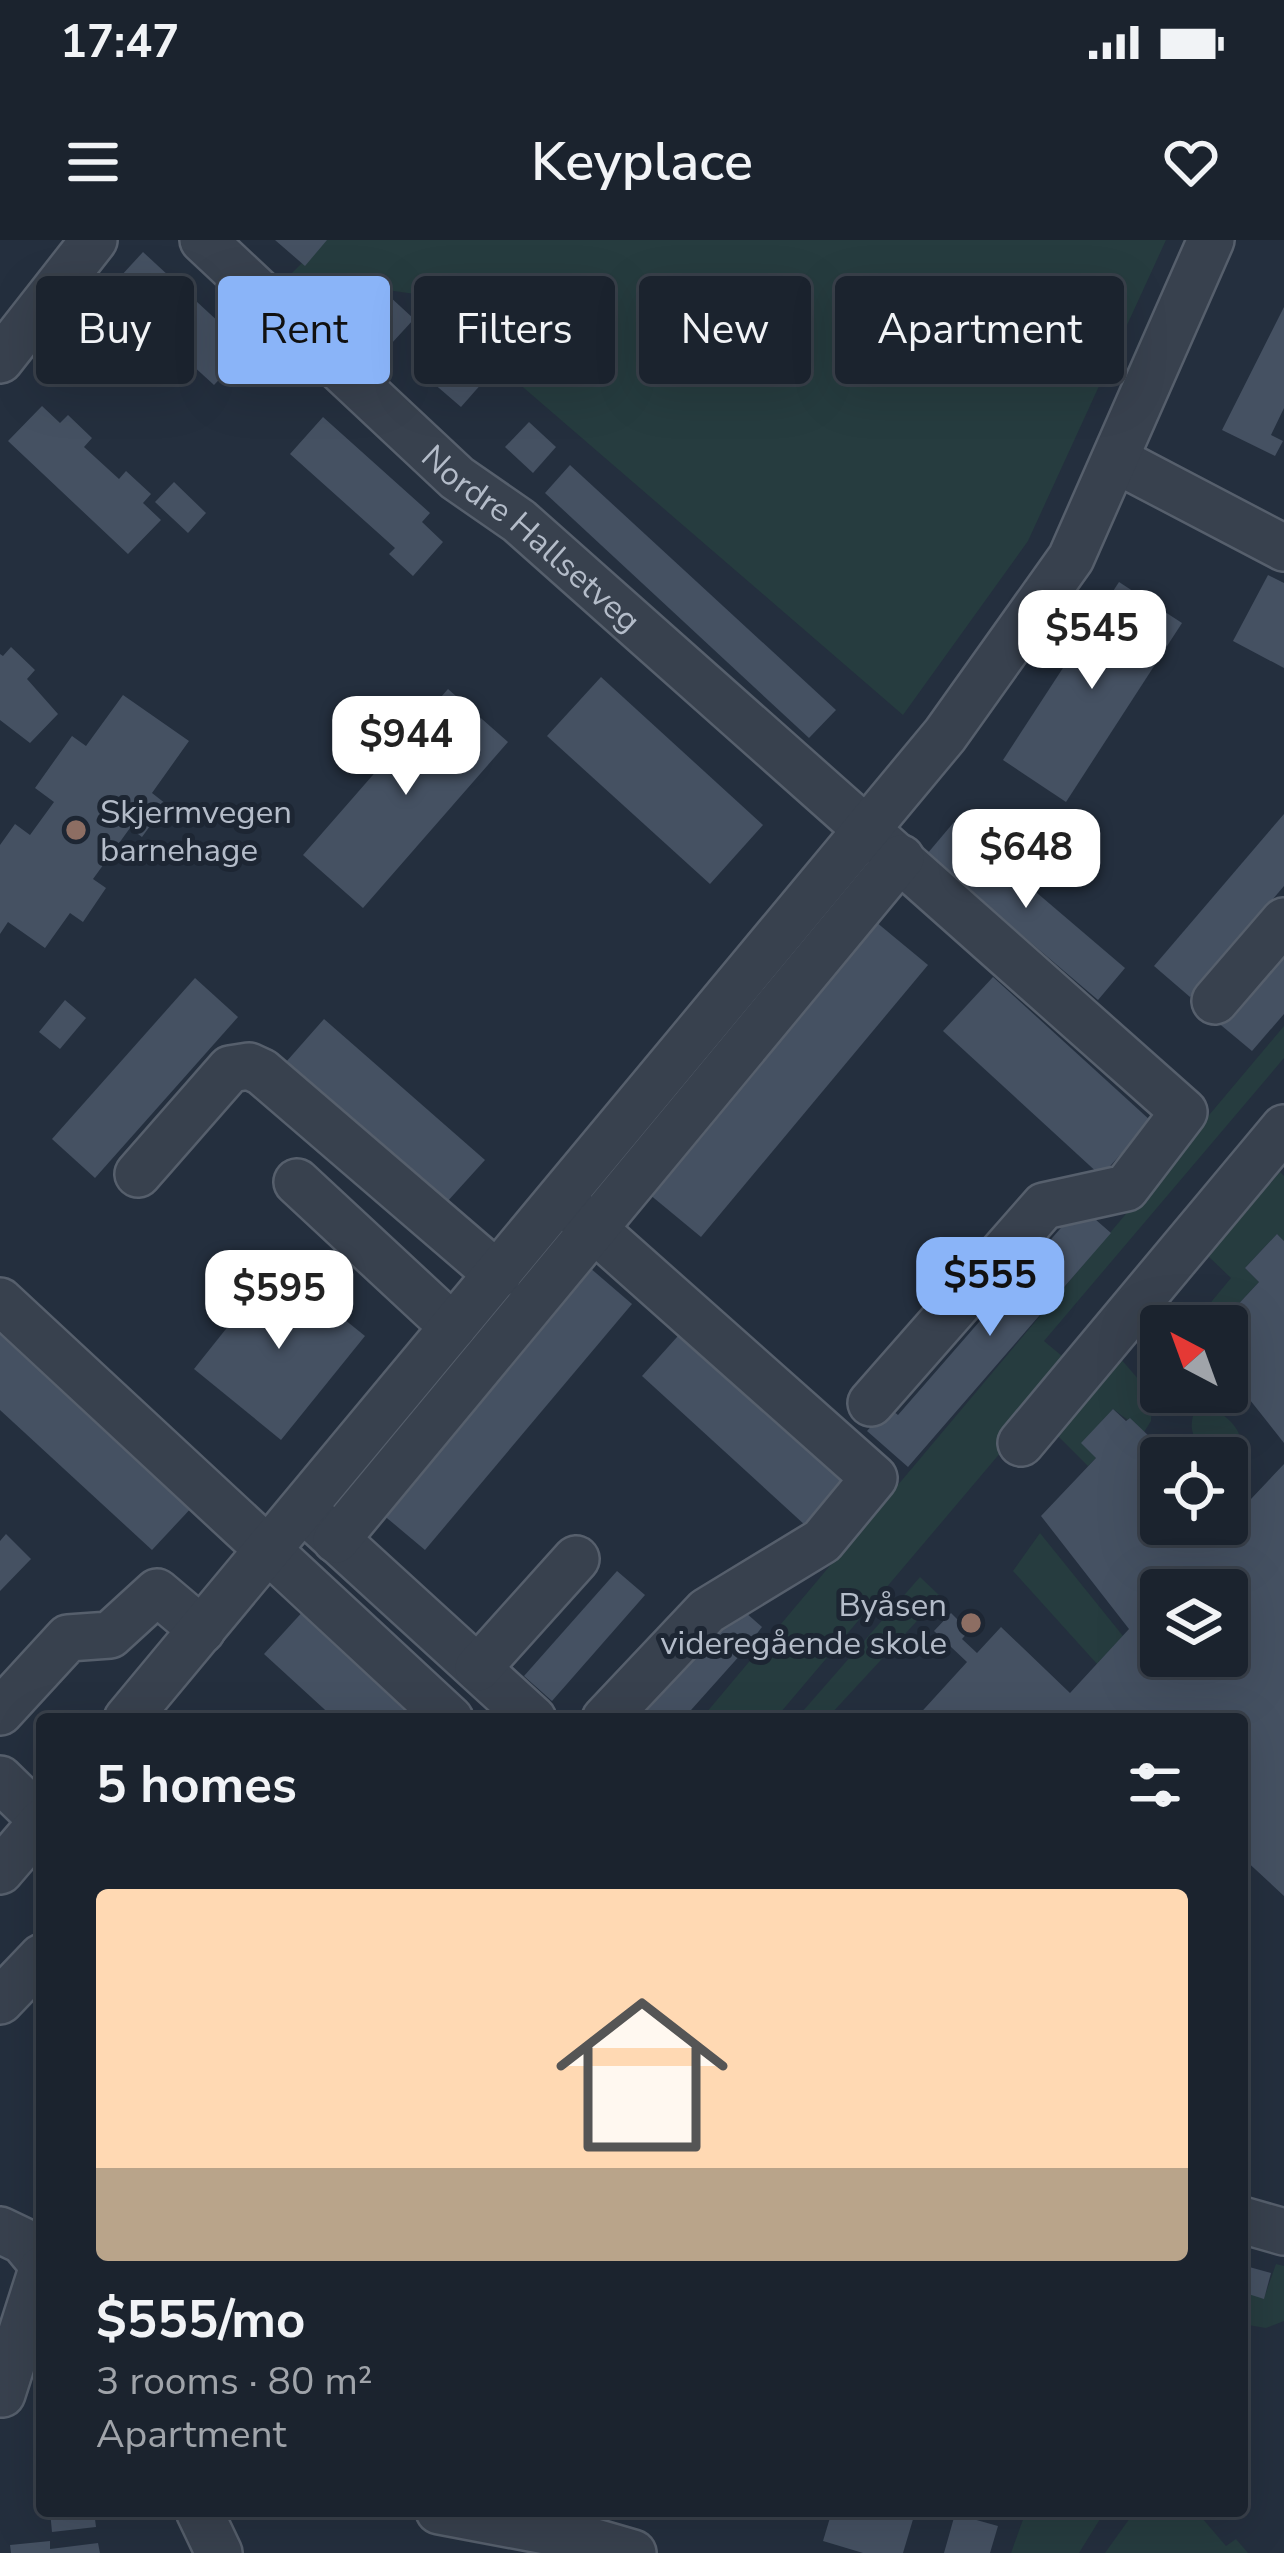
<!DOCTYPE html>
<html lang="en">
<head>
<meta charset="utf-8">
<style>
  :root { --surface:#1b232e; --page:#282f3a; --text:#f1f3f6; --muted:#a0a4aa; --line:#39404a; --accent:#8ab4f8 }
  body { margin:0; font-family:"Nunito Sans",sans-serif; background:var(--page); color:var(--text); height:100vh; display:flex; flex-direction:column; font-size:45px; white-space:nowrap }
  * { box-sizing:border-box; margin:0 }
  p { font-size:39px; color:var(--muted) }
  .icon { flex:none; width:66px; height:66px; fill:none; stroke:currentColor; stroke-width:2; stroke-linecap:round; stroke-linejoin:round }
  .map { position:relative; flex:1; overflow:hidden }
  .details { position:absolute; left:36px; top:1473px; width:1212px; height:804px; display:flex; flex-direction:column; background:var(--surface); border-radius:12px; box-shadow:0 12px 48px #0002,0 0 0 3px var(--line) }
  .details>* { flex:none }
  .hud { position:absolute; left:36px; top:36px; width:1212px; height:108px; display:flex; gap:24px }
  .needle { width:78px; rotate:319deg }
  .buttons { position:absolute; left:1140px; top:1065px; display:grid; gap:24px }
  .buttons a { display:grid; place-items:center; width:108px; height:108px; border-radius:12px; background:var(--surface); box-shadow:0 12px 48px #0002,0 0 0 3px var(--line); font-size:60px }
  .price { position:absolute; translate:-50% -102px; padding:0 27px; border-radius:24px; background:#fff; color:#222; font-size:39px; line-height:78px; filter:drop-shadow(0 3px 6px #0008) }
  .price::after { content:''; position:absolute; left:50%; top:72px; width:36px; height:27px; margin-left:-18px; background:inherit; clip-path:polygon(0 0,100% 0,50% 100%) }
  .price.active { background:var(--accent); color:#111 }
  ul { padding:0; list-style:none }
  li { display:grid; align-content:center; gap:24px; height:636px; padding:0 60px }
  li span { display:grid; place-items:center; height:372px; border-radius:12px; color:#555 }
  li>.icon { margin-inline-start:auto }
  span .icon { width:216px; height:216px; fill:#fffc; stroke-width:1 }
  li b { font-size:51px }
  h2 { display:flex; justify-content:space-between; align-items:center; height:144px; padding:0 60px; font-size:51px }
  .pill { padding:0 42px; border-radius:12px; background:var(--surface); box-shadow:0 12px 48px #0002,0 0 0 3px var(--line); font-size:42px; line-height:108px }
  .pill.active { background:var(--accent); color:#111 }
  .status { display:flex; justify-content:space-between; align-items:center; height:84px; padding:0 60px; background:var(--surface); direction:ltr }
  .status svg { height:33px; fill:currentColor }
  header { display:flex; justify-content:space-between; align-items:center; height:156px; padding:0 60px; background:var(--surface); font-size:54px; font-weight:600 }
  .map>svg:first-child { display:block }
  .green { fill:#263c3f }
  .building { fill:#455162; fill-rule:evenodd }
  .lines { fill:none; stroke-linecap:round; stroke-linejoin:round }
  .minor-casing { stroke:#565f6c; stroke-width:50 }
  .minor { stroke:#38414e; stroke-width:45 }
  .education-dot { fill:#8d6e63; stroke:#1d2633; stroke-width:4.5 }
  .labels { text-anchor:middle; stroke-width:10; stroke-linejoin:round; paint-order:stroke }
  .street-label { font-size:33px; fill:#b4bcc9; stroke:#1d2633 }
  .poi-label { font-size:33px; fill:#b4bcc9; stroke:#1d2633; text-anchor:start }
</style>
</head>
<body>
<div class="status"><b>17:47</b><svg viewBox="0 0 49 12"><path d="M0 12V9h3v3zM5 12V6h3v6zM10 12V3h3v9zM15 12V0h3v12zM26 1h20v11H26zM47 4h2v5h-2z"/></svg></div>
<header><svg class="icon" aria-label="menu" viewBox="0 0 24 24"><path d="M4 6h16M4 12h16M4 18h16"/></svg>Keyplace<svg class="icon" aria-label="heart" viewBox="0 0 24 24"><path d="M12 20l-8-8c-3-5 5-10 8-4 3-6 11-1 8 4z"/></svg></header>
<div class="map">
<svg width="1284" height="2313" viewBox="0 0 1284 2313">
  <rect width="100%" height="100%" fill="#242f3e"/>
  <g class="green">
    <path d="M325 0H1166L1028 301 903 475 415 54 380 49 350 91 329 96 292 54 291 34Z"/>
    <path d="M1284 786V818L1044 1101 1074 1126 775 1479H701Z"/>
    <path d="M1280 932 1284 936V1001L1277 994 1245 1028 1259 1042 1218 1086H1161V1108L1147 1089 1168 1063 1193 1084 1231 1038 1208 1016Z"/>
    <path d="M1120 1118 1152 1155 1151 1181 1144 1192 1113 1169 1082 1203 1096 1218 1088 1226 1058 1196Z"/>
    <path d="M1208 1168C1240 1178 1253 1210 1234 1238L1227 1236V1218H1209C1198 1205 1188 1193 1193 1176Z"/>
    <path d="M1040 1293 1123 1396 1097 1424 1013 1331Z"/>
    <path d="M920 1337 940 1356 831 1474 835 1479H796Z"/>
    <path d="M1276 2024 1284 2026V2081L1266 2088 1242 2084V2052L1264 2058Z"/>
    <path d="M1026 2271H1105L1079 2313H1011Z"/>
    <path d="M1135 2271H1196L1226 2306 1236 2299 1248 2313H1105Z"/>
  </g>
  <g class="building">
    <path d="M275 0H327L305 26Z"/>
    <path d="M143 12 248 109 214 145 109 49Z"/>
    <path d="M388 55 414 79 391 104 366 80Z"/>
    <path d="M1284 67V168L1271 195 1283 201 1275 216 1222 190Z"/>
    <path d="M455 117 483 142 461 167 432 142Z"/>
    <path d="M42 166 60 183 68 175 92 198 84 207 119 239 126 231 151 254 143 263 161 280 128 314 8 201Z"/>
    <path d="M323 177 430 273 422 282 443 302 413 336 389 314 395 308 290 214Z"/>
    <path d="M529 182 556 207 533 233 505 207Z"/>
    <path d="M570 225 836 470 809 498 545 253Z"/>
    <path d="M174 242 206 273 188 293 155 262Z"/>
    <path d="M1268 335 1284 343V428L1233 401Z"/>
    <path d="M1119 342 1182 383 1066 562 1003 520Z"/>
    <path d="M11 407 35 430 27 439 58 474 30 503 0 480V414L3 416Z"/>
    <path d="M601 437 763 585 710 644 547 496Z"/>
    <path d="M448 449 508 502 363 668 303 615Z"/>
    <path d="M123 455 189 501 152 553 166 564 142 597 130 588 93 639 106 648 83 682 70 673 45 708 8 682 0 694V605L15 584 30 595 54 562 35 548 72 496 86 506Z"/>
    <path d="M1284 574V646L1190 757 1154 726Z"/>
    <path d="M954 582 1125 728 1098 760 927 614Z"/>
    <path d="M870 677 928 725 701 997 643 949Z"/>
    <path d="M1284 701V774L1252 811 1216 781Z"/>
    <path d="M993 737 1151 881 1101 936 943 791Z"/>
    <path d="M195 738 238 777 95 938 52 899Z"/>
    <path d="M65 760 86 778 60 809 39 792Z"/>
    <path d="M324 779 485 920 446 963 286 822Z"/>
    <path d="M1080 966 1111 993 908 1227 867 1191 888 1167 898 1175Z"/>
    <path d="M1277 994 1284 1001V1203L1227 1131V1086H1218L1259 1042 1245 1028Z"/>
    <path d="M582 1021 632 1064 425 1310 375 1268Z"/>
    <path d="M277 1025 365 1096 281 1200 194 1129Z"/>
    <path d="M0 1086 194 1265 152 1310 0 1170Z"/>
    <path d="M686 1087 851 1238 806 1286 642 1136Z"/>
    <path d="M1113 1169 1126 1181 1130 1178 1172 1218H1161V1284H1227V1270L1234 1277 1284 1224V1656L1242 1617V1479H915L967 1422 934 1391 951 1373 969 1391 962 1399 977 1413 1001 1387 1070 1453 1129 1389 1041 1276 1096 1218 1081 1203ZM1161 1350H1227V1416H1161Z"/>
    <path d="M6 1294 31 1319 0 1351V1301Z"/>
    <path d="M617 1331 645 1355 552 1461 524 1436Z"/>
    <path d="M737 1365 762 1387 742 1413 683 1479H636Z"/>
    <path d="M306 1368 426 1479H335L264 1414Z"/>
    <path d="M1242 2025 1271 2033 1264 2059 1242 2052Z"/>
    <path d="M50 2271H94L96 2287 52 2292Z"/>
    <path d="M832 2271H897L914 2276 903 2313H863L823 2301Z"/>
    <path d="M955 2274 998 2286 990 2313H944Z"/>
    <path d="M50 2301V2309L98 2303 100 2313H11L10 2305Z"/>
  </g>
  <g class="lines">
    <defs>
      <g id="minor">
        <path id="s1" d="M203 0 457 238 519 281 1184 872 1126 948 1044 966 871 1163"/>
        <path d="M0 120 94 0"/>
        <path d="M1116 220 1284 308"/>
        <path d="M1215 761 1284 681"/>
        <path d="M138 934 230 829 249 826 262 832 498 1035"/>
        <path d="M297 942 453 1087"/>
        <path d="M576 973 874 1238 822 1301 707 1371 605 1479"/>
        <path d="M0 1061 450 1479"/>
        <path d="M1021 1203 1284 888"/>
        <path d="M314 1279 533 1479"/>
        <path d="M336 1300 901 618"/>
        <path d="M478 1428 576 1319"/>
        <path d="M0 1472 68 1398 110 1395 157 1352 202 1390"/>
        <path d="M127 1479 945 495 1071 318 1211 0"/>
        <path d="M0 1539 42 1580"/>
        <path d="M0 1631 42 1582"/>
        <path d="M0 1761 42 1717"/>
        <path d="M1242 1980 1284 1992"/>
        <path d="M0 1990 23 2001 42 2024"/>
        <path d="M2 2154 42 2029"/>
        <path d="M199 2271 219 2313"/>
        <path d="M439 2271 578 2297 633 2313"/>
      </g>
    </defs>
    <use href="#minor" class="minor-casing"/>
    <use href="#minor" class="minor"/>
  </g>
  <g class="education-dot">
    <circle cx="76" cy="590" r="12"/>
    <circle cx="971" cy="1383" r="12"/>
  </g>
  <g class="labels">
    <g class="street-label">
      <text dy="12" stroke="none"><textPath href="#s1" startOffset="444">Nordre Hallsetveg</textPath></text>
    </g>
    <g class="poi-label">
      <text x="100" y="583">Skjermvegen<tspan x="100" dy="38">barnehage</tspan></text>
      <text x="947" y="1376" text-anchor="end">Byåsen<tspan x="947" dy="38">videregående skole</tspan></text>
    </g>
  </g>
</svg>
<div class="buttons">
<a><svg class="needle" viewBox="-14 -14 28 28"><path d="M0-13l5 13h-10z" fill="#e53935"/><path d="M0 13l5-13h-10z" fill="#a0a4aa"/></svg></a>
<a><svg class="icon" aria-label="locate" viewBox="0 0 24 24"><circle cx="12" cy="12" r="6"/><path d="M12 2v4M12 18v4M2 12h4M18 12h4"/></svg></a>
<a><svg class="icon" aria-label="layers" viewBox="0 0 24 24"><path d="M12 4l9 5-9 5-9-5zM3 14l9 5 9-5"/></svg></a>
</div>
<b class="price" style="left:1092px;top:452px">$545</b>
<b class="price" style="left:406px;top:558px">$944</b>
<b class="price" style="left:1026px;top:671px">$648</b>
<b class="price active" style="left:990px;top:1099px">$555</b>
<b class="price" style="left:279px;top:1112px">$595</b>
<div class="hud">
<a class="pill">Buy</a>
<a class="pill active">Rent</a>
<a class="pill">Filters</a>
<a class="pill">New</a>
<a class="pill">Apartment</a>
</div>
<section class="details">
<h2>5 homes<svg class="icon" aria-label="filters" viewBox="0 0 24 24"><path d="M4 7h16M4 17h16"/><circle cx="9" cy="7" r="2"/><circle cx="15" cy="17" r="2"/></svg></h2>
<ul>
<li><span style="background:linear-gradient(#ffd9b3 75%,#b9a48a 0)"><svg class="icon" aria-label="home" viewBox="0 0 24 24"><path d="M3 11l9-7 9 7M6 9v11h12V9"/></svg></span><div><b>$555/mo</b><p>3 rooms · 80 m²</p><p>Apartment</p></div></li>
</ul>
</section>
</div>
</body>
</html>
